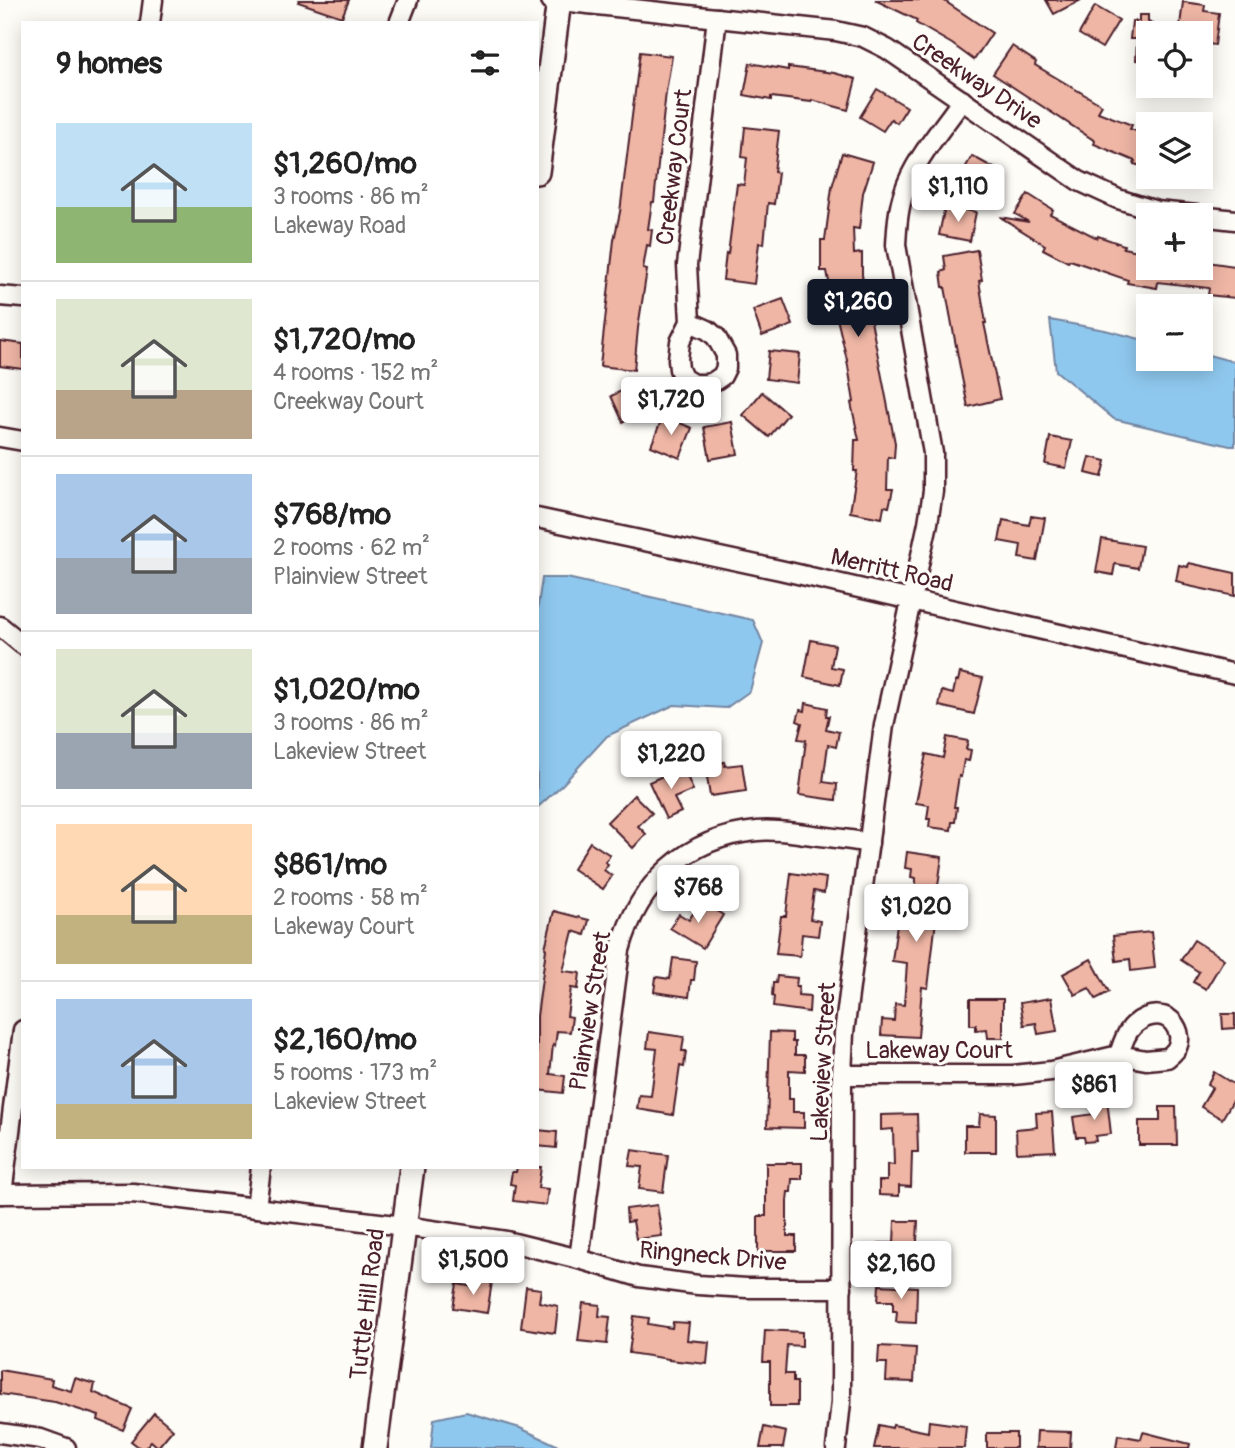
<!DOCTYPE html>
<html lang="en">
<head>
<meta charset="utf-8">
<style>
  :root { --surface:#fff; --page:#f6f6f6; --text:#222; --muted:#767676; --line:#e0e0e0; --accent:#111827 }
  body { margin:0; font-family:Pangolin,sans-serif; background:var(--page); color:var(--text); height:100vh; display:flex; flex-direction:column; font-size:26px; white-space:nowrap }
  * { box-sizing:border-box; margin:0 }
  p { font-size:23px; color:var(--muted) }
  .icon { flex:none; width:38px; height:38px; fill:none; stroke:currentColor; stroke-width:2; stroke-linecap:round; stroke-linejoin:round }
  .map { position:relative; flex:1; overflow:hidden }
  .details { position:absolute; left:21px; top:21px; width:518px; height:1148px; display:flex; flex-direction:column; background:var(--surface); border-radius:0px; box-shadow:0 4px 18px #0003 }
  .details>* { flex:none }
  .tools { position:absolute; left:1136px; top:21px; display:grid; gap:14px }
  .tools a { display:grid; place-items:center; width:77px; height:77px; border-radius:0px; background:var(--surface); box-shadow:0 4px 18px #0003; font-size:35px }
  .price { position:absolute; translate:-50% -60px; padding:0 16px; border-radius:7px; background:#fff; color:#222; font-size:23px; line-height:46px; filter:drop-shadow(0 2px 4px #0008) }
  .price::after { content:''; position:absolute; left:50%; top:42px; width:21px; height:16px; margin-left:-10px; background:inherit; clip-path:polygon(0 0,100% 0,50% 100%) }
  .price.on { background:var(--accent); color:#fff }
  ul { padding:0; list-style:none }
  li { display:flex; align-items:center; gap:21px; height:175px; padding:0 35px }
  li+li { border-top:2px solid var(--line) }
  li span { display:grid; place-items:center; flex:none; width:196px; height:140px; border-radius:0px; color:#555 }
  li>.icon { margin-inline-start:auto }
  span .icon { width:84px; height:84px; fill:#fffc; stroke-width:1 }
  li b { font-size:30px }
  h2 { display:flex; justify-content:space-between; align-items:center; height:84px; padding:0 35px; font-size:30px }
  .map>svg:first-child { display:block }
  .water { fill:#8fc8ee; stroke:#7384a0; stroke-width:2 }
  .building { fill:#efb6a5; stroke:#4a1f2b; stroke-width:2 }
  .lines { fill:none; stroke-linecap:round; stroke-linejoin:round }
  .minor-casing { stroke:#4a1f2b; stroke-width:23 }
  .major-casing { stroke:#4a1f2b; stroke-width:28 }
  .minor { stroke:#fdfcf7; stroke-width:18 }
  .major { stroke:#fdfcf7; stroke-width:23 }
  .labels { text-anchor:middle; stroke-width:6; stroke-linejoin:round; paint-order:stroke }
  .street-label { font-size:24px; fill:#4a1f2b; stroke:#fdfcf7 }
</style>
</head>
<body>
<div class="map">
<svg width="1235" height="1448" viewBox="0 0 1235 1448">
  <rect width="100%" height="100%" fill="#fdfcf7"/>
  <filter id="ink" filterUnits="userSpaceOnUse"><feTurbulence type="fractalNoise" baseFrequency=".0143" numOctaves="2"/><feDisplacementMap in="SourceGraphic" scale="14" xChannelSelector="R" yChannelSelector="G"/><feConvolveMatrix kernelMatrix="1 2 1 2 8 2 1 2 1" color-interpolation-filters="sRGB"/></filter>
  <g filter="url(#ink)">
    <g class="water">
      <path d="M1050 320 1105 330 1148 341V359H1200L1201 353 1235 362V446H1230L1114 419 1056 371Z"/>
      <path d="M542 578H567L753 620 763 643 750 691 726 708 674 705 607 736 563 784 537 808V612Z"/>
      <path d="M466 1412 520 1428 563 1448H431L434 1419Z"/>
    </g>
    <g class="building">
      <path d="M299 0H349L342 17 298 2Z"/>
      <path d="M875 0H943L992 33 974 60 952 44 916 23 917 20Z"/>
      <path d="M1046 0H1081L1054 14Z"/>
      <path d="M1183 2 1205 5 1204 11 1219 13 1215 45 1200 43V33H1179Z"/>
      <path d="M1095 6 1119 20 1102 48 1079 34Z"/>
      <path d="M1139 15H1148V22L1153 23 1152 33H1148V61L1136 60 1137 39H1130L1132 21H1139Z"/>
      <path d="M1012 46 1036 62 1035 65 1102 105 1098 112 1132 125 1130 129 1148 135V168L1134 164 1135 161 1094 144 1095 141 993 74Z"/>
      <path d="M640 52 672 56 666 92 654 202H652L648 229 652 230 650 246 647 245 643 269 647 270 638 328 634 370 600 366 614 240 620 212Z"/>
      <path d="M750 63 788 70V67L834 73 856 79 848 110 812 100V102L771 97V100L744 95Z"/>
      <path d="M877 89 907 107 897 123 891 119 883 131 860 117Z"/>
      <path d="M745 127 779 131 774 172 778 173 774 204 768 203 764 244 759 243 754 284 723 280 726 253 728 254 737 184 744 185 747 158 742 157Z"/>
      <path d="M842 153 873 162 863 193 859 229 853 228 854 254 862 253V275L895 443 894 458 888 457 887 489H893L889 507 884 506 882 518 850 512 857 471H854L855 440H859L851 403 854 402 847 360 836 314H835L827 271H821V240H825L832 187Z"/>
      <path d="M972 156 1001 172 987 198 957 182Z"/>
      <path d="M1028 194 1053 210 1050 214 1097 238 1098 236 1124 245 1123 248 1148 253V268H1200V261L1235 266V298L1208 295 1209 288 1158 282 1157 288 1127 283 1128 280 1070 260 1068 262 1043 249 1045 245 1000 217 1029 222 1015 214Z"/>
      <path d="M945 206 976 212 970 241 939 235Z"/>
      <path d="M977 250 982 280 979 281 986 323H984L1000 399 968 407 962 378 945 287H943L941 272 946 270 944 256Z"/>
      <path d="M783 299 793 325 762 336 753 310Z"/>
      <path d="M0 341 23 344V369L0 366Z"/>
      <path d="M769 351 800 354 797 383 766 379Z"/>
      <path d="M640 382 652 409 623 422 611 396Z"/>
      <path d="M762 392 788 414 769 437 743 415Z"/>
      <path d="M663 416 692 428 680 458 651 446Z"/>
      <path d="M732 422 738 454 710 459 704 427Z"/>
      <path d="M1050 437 1072 441 1066 468 1045 464Z"/>
      <path d="M1090 457 1106 461 1102 477 1086 473Z"/>
      <path d="M1031 516 1045 518 1037 561 1019 558 1021 545 999 541 1003 520 1029 525Z"/>
      <path d="M1102 539 1142 546 1138 568 1115 564 1113 575 1096 572Z"/>
      <path d="M1189 563 1235 573V596L1184 585V583L1176 581 1179 565 1188 567Z"/>
      <path d="M811 640 835 645 831 667 843 669 840 685 804 677Z"/>
      <path d="M960 673 983 678 974 714 939 706 942 691 953 694 956 680 958 681Z"/>
      <path d="M806 703 827 708 826 716H829L826 729 839 732 836 747 828 745 823 782 837 784 836 800 799 795 806 740 798 739 802 723 797 721 800 710 805 711Z"/>
      <path d="M947 737 968 741 966 749 971 750 969 761 964 760 961 777 959 776 954 807H957L955 822H952L951 830 929 827 930 819H927L929 805 916 803 926 754 943 758Z"/>
      <path d="M724 762 725 766 742 764 746 791 710 796 706 771 713 770 712 764Z"/>
      <path d="M683 767 693 790 674 798 681 812 666 819 649 782Z"/>
      <path d="M634 795 652 813 638 826 646 834 633 848 607 822Z"/>
      <path d="M590 842 610 855 605 862 608 864 604 870 612 876 603 889 573 869Z"/>
      <path d="M907 852 942 857 936 900H938L937 908 942 909 941 920H936L928 988 922 987 918 1037 881 1035 882 1020 894 1021 895 1004 904 1005 907 963 892 961 898 917 911 919 916 885V878L911 877 912 869 905 868Z"/>
      <path d="M791 873 826 878 824 893 814 891 810 919 820 921 818 936 802 934 800 956 776 954 781 916H786Z"/>
      <path d="M703 902 723 915 703 948 670 928 679 914 689 920 697 907 699 908Z"/>
      <path d="M554 911 589 920 585 935 573 931 563 971 580 973 578 989 571 988 567 1016 572 1017 570 1032 557 1031 555 1046 553 1045 550 1074 565 1076 563 1093 537 1090V1016L546 949 545 948Z"/>
      <path d="M1151 932 1155 968 1131 971 1130 959 1116 961 1113 936Z"/>
      <path d="M1194 940 1224 959 1206 989 1193 982 1199 972 1181 960Z"/>
      <path d="M673 958 696 961 694 980H691L689 997 654 992 656 977 670 979Z"/>
      <path d="M1091 959 1109 992 1096 999 1089 988 1075 995 1063 974Z"/>
      <path d="M777 976 797 978 796 986H799L798 995 810 996 809 1012 773 1007 774 997 772 996 773 983H776Z"/>
      <path d="M1051 998 1057 1031 1038 1034 1036 1023 1024 1025 1020 1003Z"/>
      <path d="M970 999H1003V1038H988L987 1029 976 1030V1025H970Z"/>
      <path d="M1222 1014H1235V1028L1223 1029Z"/>
      <path d="M649 1032 684 1037 682 1051H686L684 1067 680 1066 673 1115 637 1109 639 1095 651 1096 657 1049 647 1048Z"/>
      <path d="M770 1032 792 1033V1042H795V1055H805V1071L789 1070V1099H793V1112H804V1128L767 1127Z"/>
      <path d="M1214 1072 1235 1085V1097L1222 1119 1201 1107 1212 1088 1207 1085Z"/>
      <path d="M1107 1099 1111 1134 1095 1136 1096 1141 1085 1142 1084 1137H1076L1073 1117 1094 1114 1093 1100Z"/>
      <path d="M1160 1107H1176L1177 1145H1139V1121H1160Z"/>
      <path d="M1052 1112 1055 1151 1017 1153 1016 1129 1037 1127 1036 1113Z"/>
      <path d="M917 1114 918 1152H912L911 1187 899 1186V1196L879 1195V1181H887V1164L894 1165 893 1129 881 1130V1115Z"/>
      <path d="M980 1114 996 1115V1152H965V1126H979Z"/>
      <path d="M537 1130 557 1132 556 1148 537 1146Z"/>
      <path d="M632 1150 668 1155 663 1192 639 1189 642 1167 629 1166Z"/>
      <path d="M766 1163H802V1179H792L791 1192H788L787 1201V1236H796V1251H758V1216H766Z"/>
      <path d="M517 1167H541L538 1188 548 1189 546 1205 513 1201 515 1185 510 1184 512 1172H516Z"/>
      <path d="M657 1205 662 1236 636 1239 633 1221 627 1222 626 1209Z"/>
      <path d="M895 1221H918L916 1260 879 1258V1243H894Z"/>
      <path d="M476 1279 492 1282 487 1313 453 1308 457 1284 475 1287Z"/>
      <path d="M879 1285 917 1287 916 1323 896 1322 897 1311H893V1301H878Z"/>
      <path d="M526 1287 541 1289 539 1302 558 1306 555 1333 521 1328Z"/>
      <path d="M583 1303 600 1305 599 1316 610 1317 607 1344 578 1341Z"/>
      <path d="M634 1316 649 1318 648 1324 672 1328 673 1322 689 1323 687 1340 709 1342 707 1364 669 1360V1359L629 1353Z"/>
      <path d="M765 1330 802 1332V1346L787 1345 785 1374H793V1382H797V1406H770V1362H763Z"/>
      <path d="M879 1346 916 1348 914 1382 886 1381 887 1363H878Z"/>
      <path d="M0 1370 52 1379 51 1385 71 1391 75 1378 95 1384 93 1392 132 1409 123 1430 98 1420 99 1416 55 1402 0 1394Z"/>
      <path d="M154 1413 173 1429 158 1447 151 1441 145 1448H140L131 1441Z"/>
      <path d="M929 1421 966 1426 964 1448H874L879 1425 892 1428 893 1425 928 1432Z"/>
      <path d="M764 1427 786 1432 783 1448H760Z"/>
      <path d="M1037 1431 1071 1432 1070 1448H1036Z"/>
      <path d="M1143 1432 1190 1444 1189 1448H1116L1118 1435 1141 1439Z"/>
      <rect x="987" y="1433" width="29" height="15"/>
    </g>
    <g class="lines">
      <defs>
        <g id="minor">
          <path d="M551 0 836 31 863 37 887 49 1079 181 1118 199 1157 211 1197 215"/>
          <path d="M150 23 153 0"/>
          <path d="M399 23 408 0"/>
          <path d="M1200 216 1235 220"/>
          <path d="M0 296 23 298"/>
          <path d="M690 322 708 330 716 337 726 355V368L722 376 713 382 706 384H693L683 378 679 369 678 359 680 342 690 322 687 265 717 18"/>
          <path d="M0 437 23 441"/>
          <path d="M537 518 780 570 1235 674"/>
          <path d="M0 626 23 645"/>
          <path d="M842 1075H1013L1051 1071 1119 1055 1146 1060 1167 1058C1171 1055 1177 1050 1178 1045 1180 1040 1179 1033 1177 1029 1168 1010 1148 1013 1134 1025 1126 1032 1122 1044 1119 1055"/>
          <path d="M0 1194 133 1193 404 1226 506 1241 579 1259 639 1277 698 1285 747 1288H842"/>
          <path d="M2 1194 23 1030"/>
          <path d="M256 1208 261 1167"/>
          <path d="M579 1259 620 950C638 884 687 837 757 831 773 829 789 832 805 834 826 837 848 839 869 843"/>
          <path d="M0 1433 41 1439 66 1448"/>
          <path d="M836 1448 841 1402 842 1075 844 1033 884 725 928 523 933 491V453L896 245C897 227 898 209 904 192 914 160 943 128 962 100"/>
        </g>
        <g id="major">
          <path d="M537 172 559 0"/>
          <path d="M375 1448 412 1167"/>
        </g>
      </defs>
      <use href="#minor" class="minor-casing"/>
      <use href="#major" class="major-casing"/>
      <use href="#minor" class="minor"/>
      <use href="#major" class="major"/>
    </g>
  </g>
  <g class="labels">
    <g class="street-label">
      <text transform="translate(977 81) rotate(34)" y="8">Creekway Drive</text>
      <text transform="translate(674 167) rotate(-83)" y="8">Creekway Court</text>
      <text transform="translate(892 570) rotate(13)" y="8">Merritt Road</text>
      <text transform="translate(590 1011) rotate(-81)" y="8">Plainview Street</text>
      <text x="939" y="1058">Lakeway Court</text>
      <text transform="translate(823 1062) rotate(-87)" y="8">Lakeview Street</text>
      <text transform="translate(713 1256) rotate(5)" y="8">Ringneck Drive</text>
      <text transform="translate(367 1304) rotate(-83)" y="8">Tuttle Hill Road</text>
    </g>
  </g>
</svg>
<div class="tools">
<a><svg class="icon" aria-label="locate" viewBox="0 0 24 24"><circle cx="12" cy="12" r="6"/><path d="M12 2v4M12 18v4M2 12h4M18 12h4"/></svg></a>
<a><svg class="icon" aria-label="layers" viewBox="0 0 24 24"><path d="M12 4l9 5-9 5-9-5zM3 14l9 5 9-5"/></svg></a>
<a>+</a>
<a>−</a>
</div>
<b class="price" style="left:958px;top:224px">$1,110</b>
<b class="price on" style="left:858px;top:339px">$1,260</b>
<b class="price" style="left:671px;top:437px">$1,720</b>
<b class="price" style="left:671px;top:791px">$1,220</b>
<b class="price" style="left:698px;top:925px">$768</b>
<b class="price" style="left:916px;top:944px">$1,020</b>
<b class="price" style="left:1094px;top:1122px">$861</b>
<b class="price" style="left:473px;top:1297px">$1,500</b>
<b class="price" style="left:901px;top:1301px">$2,160</b>
<section class="details">
<h2>9 homes<svg class="icon" aria-label="filters" viewBox="0 0 24 24"><path d="M4 7h16M4 17h16"/><circle cx="9" cy="7" r="2"/><circle cx="15" cy="17" r="2"/></svg></h2>
<ul>
<li><span style="background:linear-gradient(#bfe0f5 60%,#8fb573 0)"><svg class="icon" aria-label="home" viewBox="0 0 24 24"><path d="M3 11l9-7 9 7M6 9v11h12V9"/></svg></span><div><b>$1,260/mo</b><p>3 rooms · 86 m²</p><p>Lakeway Road</p></div></li>
<li><span style="background:linear-gradient(#dfe7d0 65%,#b9a48a 0)"><svg class="icon" aria-label="home" viewBox="0 0 24 24"><path d="M3 11l9-7 9 7M6 9v11h12V9"/></svg></span><div><b>$1,720/mo</b><p>4 rooms · 152 m²</p><p>Creekway Court</p></div></li>
<li><span style="background:linear-gradient(#a9c7e8 60%,#9aa5b1 0)"><svg class="icon" aria-label="home" viewBox="0 0 24 24"><path d="M3 11l9-7 9 7M6 9v11h12V9"/></svg></span><div><b>$768/mo</b><p>2 rooms · 62 m²</p><p>Plainview Street</p></div></li>
<li><span style="background:linear-gradient(#dfe7d0 60%,#9aa5b1 0)"><svg class="icon" aria-label="home" viewBox="0 0 24 24"><path d="M3 11l9-7 9 7M6 9v11h12V9"/></svg></span><div><b>$1,020/mo</b><p>3 rooms · 86 m²</p><p>Lakeview Street</p></div></li>
<li><span style="background:linear-gradient(#ffd9b3 65%,#c2b280 0)"><svg class="icon" aria-label="home" viewBox="0 0 24 24"><path d="M3 11l9-7 9 7M6 9v11h12V9"/></svg></span><div><b>$861/mo</b><p>2 rooms · 58 m²</p><p>Lakeway Court</p></div></li>
<li><span style="background:linear-gradient(#a9c7e8 75%,#c2b280 0)"><svg class="icon" aria-label="home" viewBox="0 0 24 24"><path d="M3 11l9-7 9 7M6 9v11h12V9"/></svg></span><div><b>$2,160/mo</b><p>5 rooms · 173 m²</p><p>Lakeview Street</p></div></li>
</ul>
</section>
</div>
</body>
</html>
